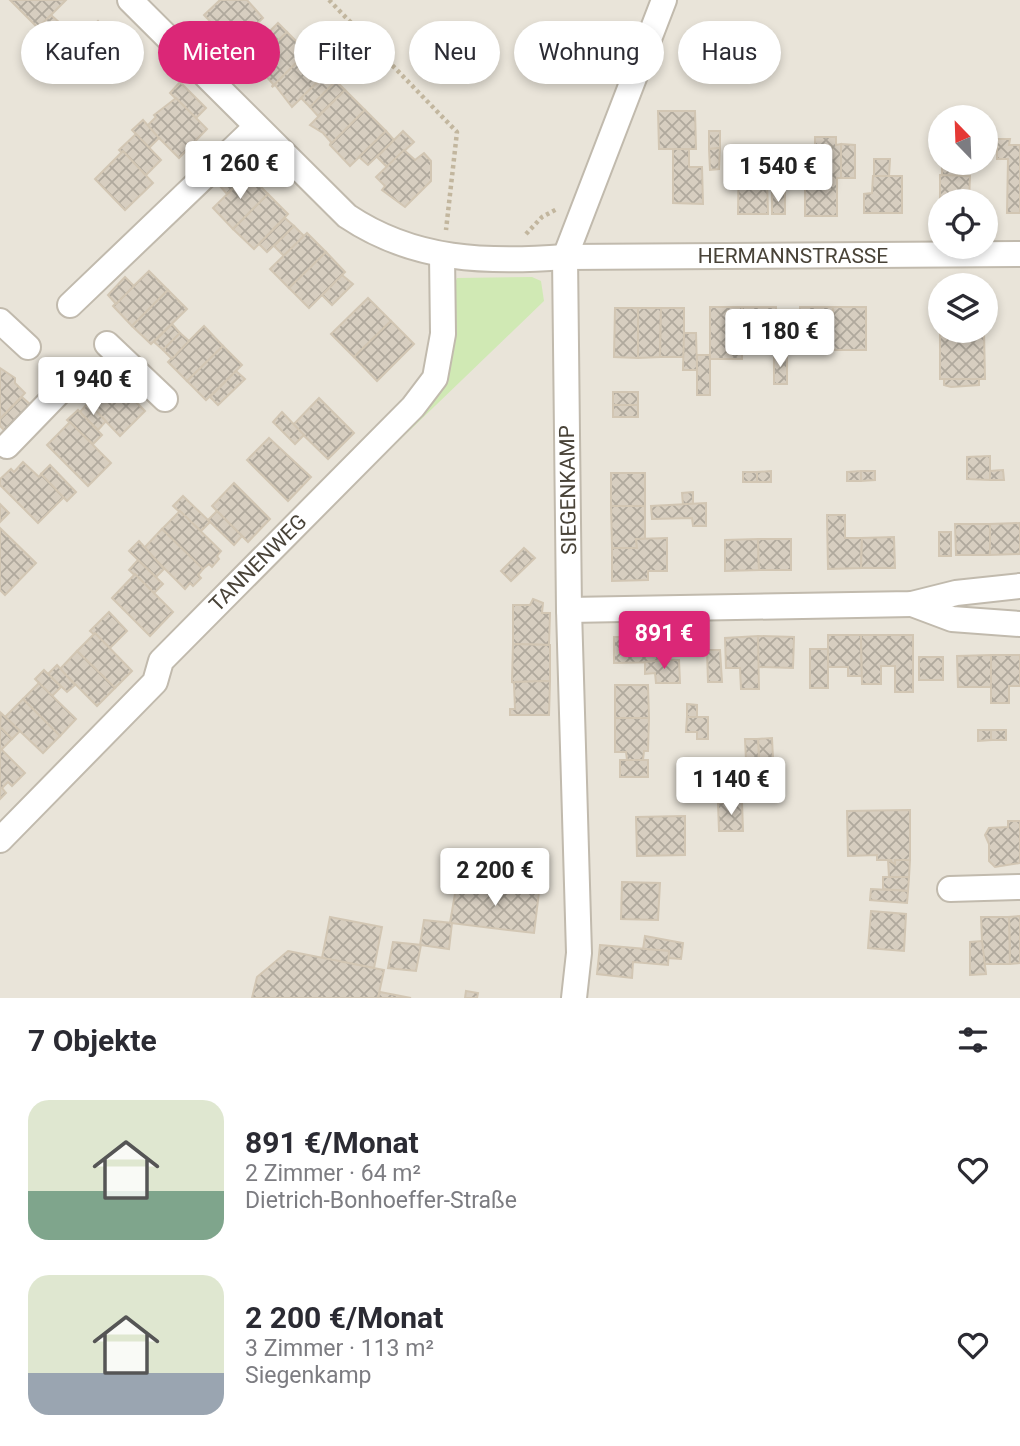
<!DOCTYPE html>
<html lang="de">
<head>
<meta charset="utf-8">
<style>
  :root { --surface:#fff; --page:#f2f2f3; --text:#2b2b33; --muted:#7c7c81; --accent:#db2777 }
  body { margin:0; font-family:Roboto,sans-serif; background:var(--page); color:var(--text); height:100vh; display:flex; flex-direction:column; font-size:26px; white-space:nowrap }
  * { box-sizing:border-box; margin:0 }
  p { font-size:23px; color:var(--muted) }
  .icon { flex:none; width:38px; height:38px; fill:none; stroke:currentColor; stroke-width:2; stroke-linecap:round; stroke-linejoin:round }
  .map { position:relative; height:998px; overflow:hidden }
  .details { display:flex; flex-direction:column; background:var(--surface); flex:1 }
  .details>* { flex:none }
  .guide { position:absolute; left:21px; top:21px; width:978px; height:63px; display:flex; gap:14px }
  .needle { width:46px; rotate:337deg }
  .fabs { position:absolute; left:928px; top:105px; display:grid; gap:14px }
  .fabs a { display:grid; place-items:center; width:70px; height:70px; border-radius:50%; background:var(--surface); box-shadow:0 4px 10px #0003; font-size:35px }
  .price { position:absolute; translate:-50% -60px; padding:0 16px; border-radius:7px; background:#fff; color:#222; font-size:23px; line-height:46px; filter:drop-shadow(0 2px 4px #0008) }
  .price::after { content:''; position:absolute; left:50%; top:42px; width:21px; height:16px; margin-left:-10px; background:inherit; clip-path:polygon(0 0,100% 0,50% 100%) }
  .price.active { background:var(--accent); color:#fff }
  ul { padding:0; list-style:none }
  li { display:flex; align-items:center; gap:21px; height:175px; padding:0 28px }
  li span { display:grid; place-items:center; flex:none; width:196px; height:140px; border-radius:21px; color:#555 }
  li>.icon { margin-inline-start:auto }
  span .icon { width:84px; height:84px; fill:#fffc; stroke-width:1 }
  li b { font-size:30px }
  h2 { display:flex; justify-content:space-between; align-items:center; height:84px; padding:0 28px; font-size:30px }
  .pill { padding:0 24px; border-radius:32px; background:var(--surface); box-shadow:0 4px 10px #0003; font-size:24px; line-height:63px }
  .pill.active { background:var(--accent); color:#fff }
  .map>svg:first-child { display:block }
  .residential { fill:#e9e4d9; fill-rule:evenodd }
  .green { fill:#d0e9b4 }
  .building { fill:url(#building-cross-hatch); stroke:#d2c6b3; stroke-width:2 }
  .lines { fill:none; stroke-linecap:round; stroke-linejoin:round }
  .street-casing { stroke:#c1baad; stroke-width:28 }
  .path { stroke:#c2b69e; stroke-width:4.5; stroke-dasharray:3.5 3.5; stroke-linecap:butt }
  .street { stroke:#fff; stroke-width:24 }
  .labels { text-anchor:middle; stroke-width:6; stroke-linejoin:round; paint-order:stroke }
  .street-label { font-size:21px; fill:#494338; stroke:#fff }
</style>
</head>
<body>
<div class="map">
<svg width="1020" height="998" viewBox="0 0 1020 998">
  <defs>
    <pattern id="building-cross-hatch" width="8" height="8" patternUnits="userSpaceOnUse" patternTransform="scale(1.75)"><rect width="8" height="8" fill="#d7cec0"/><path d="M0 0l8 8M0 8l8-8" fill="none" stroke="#b0a99d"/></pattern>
  </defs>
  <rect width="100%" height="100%" fill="#f5f2eb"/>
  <path class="residential" d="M0 0H1020V998H0ZM940 117H985V163H940ZM940 201H985V247H940ZM940 285H985V331H940Z"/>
  <path class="green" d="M532 277 541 281 544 301 382 457 385 444C412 415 452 384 455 342 456 320 446 298 457 278Z"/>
  <g class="building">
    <path d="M10 0H66L38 28Z"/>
    <path d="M220 0H247L263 18 234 46 204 15Z"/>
    <path d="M51 15 60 23 42 41 33 32Z"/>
    <path d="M98 21 122 46 87 81 62 56Z"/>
    <path d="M278 23 287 32 261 58 252 49Z"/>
    <path d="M70 28 80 39 62 56 67 61 58 70 44 55Z"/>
    <path d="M287 32 307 52 272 87 273 84 265 75H261L252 66Z"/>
    <path d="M116 52 124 61 107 78 99 69Z"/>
    <path d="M307 52 328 72 292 107 275 85 272 87Z"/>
    <path d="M328 72 336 81 310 107 301 98Z"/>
    <path d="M336 81 345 90 318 116 310 107Z"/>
    <path d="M180 82 206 108 196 118 170 93Z"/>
    <path d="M345 90 365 110 330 145 331 142 323 133 310 125Z"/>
    <path d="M176 98 207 129 179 158 147 126 156 117 154 115Z"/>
    <path d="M365 110 386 131 350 166 330 145Z"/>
    <path d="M658 111H695L696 149H659Z"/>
    <path d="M143 120 159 138 149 148 132 130Z"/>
    <path d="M386 131 394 140 368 165 359 157Z"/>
    <path d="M403 131 414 142 387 167 377 157Z"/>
    <path d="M709 131H720V148L709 149Z"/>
    <path d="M136 134 161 160 146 175 119 150Z"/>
    <path d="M815 137H836V145L841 144V178H837V216H805V166H800V145H815Z"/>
    <path d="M997 139H1010L1009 145H1020V213H1007L1008 159H997Z"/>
    <path d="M841 144 855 145V178H841Z"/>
    <path d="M739 146H754V177H767L768 214H738Z"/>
    <path d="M720 148 719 169 710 170 709 149Z"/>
    <path d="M673 149H689V167H702L703 204 673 203Z"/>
    <path d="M404 150 415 160 424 153 431 161V181L405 207 382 190 385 186 376 177Z"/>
    <path d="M123 151 153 183 125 210 95 179Z"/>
    <path d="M874 159H890L889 176H874Z"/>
    <rect x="942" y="163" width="15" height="13"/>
    <path d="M236 168 245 176 227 194 219 185Z"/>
    <path d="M248 174 268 194 233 229 213 208Z"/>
    <path d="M940 175 970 176 969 201H940V213Z"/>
    <path d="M873 176H902V213H864V194L872 193Z"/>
    <rect x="772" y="193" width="13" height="21"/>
    <path d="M268 194 288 214 254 249 233 229Z"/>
    <path d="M285 218 294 226 267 252 259 244Z"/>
    <path d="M294 226 304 236 284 256 274 246Z"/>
    <path d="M307 233 326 252 289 288 270 269Z"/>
    <path d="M326 252 345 272 309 308 289 288Z"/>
    <path d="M149 271 168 290 132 326 113 306Z"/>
    <path d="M342 275 353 284 332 305 322 295Z"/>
    <path d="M125 277 134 286 116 304 108 295Z"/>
    <path d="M168 290 187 309 151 344 132 326Z"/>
    <path d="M368 298 391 321 354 357 331 334Z"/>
    <rect x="710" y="307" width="32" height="52"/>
    <rect x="742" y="307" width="34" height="36"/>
    <rect x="800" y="307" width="33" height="43"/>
    <rect x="833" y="307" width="33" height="43"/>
    <path d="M615 308H638V358L614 357Z"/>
    <path d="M638 308H661L660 357 638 358Z"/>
    <path d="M661 308H684V357H660Z"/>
    <path d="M391 321 414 344 377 381 354 357Z"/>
    <path d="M172 324 180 333 163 350 154 342Z"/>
    <path d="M204 326 223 346 187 381 168 362Z"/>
    <path d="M940 331H984L985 379H940Z"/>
    <path d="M180 333 189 341 172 359 163 350Z"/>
    <path d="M684 333H696L697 370H683Z"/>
    <path d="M223 346 242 365 206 400 187 381Z"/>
    <rect x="774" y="354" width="13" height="30"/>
    <rect x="697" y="355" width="13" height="40"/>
    <path d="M0 368 15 378V383L25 393 0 419Z"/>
    <path d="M236 371 245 379 218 405 210 397Z"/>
    <path d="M113 379 145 411 120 436 88 403Z"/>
    <path d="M944 379H979V385L951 387 944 385Z"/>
    <rect x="613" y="392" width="25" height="13"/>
    <path d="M22 397 31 405 5 431 0 426V419Z"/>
    <path d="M319 398 354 433 328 459 293 425Z"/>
    <path d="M88 403 106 421 98 430 80 412Z"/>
    <rect x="613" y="405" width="25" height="12"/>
    <path d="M78 410 102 435 93 444 67 420Z"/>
    <path d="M282 412 304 435 295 444 273 422Z"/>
    <path d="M70 422 111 463 88 486 47 445Z"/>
    <path d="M269 438 311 477 288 501 247 460Z"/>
    <path d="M990 456V480L967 479V457Z"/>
    <path d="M23 462 39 477 41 474 64 497 38 523 0 485V479L11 469 14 472Z"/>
    <path d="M50 465 76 492 67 501 41 474Z"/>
    <path d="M1003 470 1004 480H990V471Z"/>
    <path d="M771 471V482H757V472Z"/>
    <path d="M861 471V481H847V472Z"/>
    <path d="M861 471H875V480L861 481Z"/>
    <rect x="743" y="472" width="14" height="10"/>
    <rect x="611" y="473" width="34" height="33"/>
    <path d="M234 483 270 519 248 542 212 506Z"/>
    <path d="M693 492V504L683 505 682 493Z"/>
    <path d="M183 496 210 522 201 531 173 506Z"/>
    <path d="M706 503V526H693L692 518 652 519 651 506Z"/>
    <path d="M0 504 9 513 0 522Z"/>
    <path d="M611 506H645V539H636L637 548H612Z"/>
    <path d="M180 511 221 551 217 556 219 559 212 567 209 564 203 569 162 529Z"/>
    <path d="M217 511 242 536 234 545 208 520Z"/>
    <path d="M827 515H845V538H862L861 568 828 569Z"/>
    <path d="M1020 523V554L990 555V524Z"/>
    <path d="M955 524H990V555H956Z"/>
    <path d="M0 528 36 563 5 595 0 590Z"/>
    <path d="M162 529 203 569 198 575 201 578 193 586 190 583 185 589 144 548Z"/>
    <rect x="939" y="532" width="12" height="24"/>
    <path d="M894 537 895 568H861L862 538Z"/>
    <path d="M667 538V571H648V580L612 581V548H637L636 539Z"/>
    <path d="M758 539 759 570 725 571V540Z"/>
    <path d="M758 539H791V570H759Z"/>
    <path d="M139 541 164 569 156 577 129 551Z"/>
    <path d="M524 548 535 558 511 581 501 571Z"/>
    <path d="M138 560 163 584 154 593 129 570Z"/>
    <path d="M135 574 173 612 150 636 112 598Z"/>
    <path d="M533 599 543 603 542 613H550L549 645 513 644V605H530Z"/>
    <path d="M109 612 127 631 110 648 90 631Z"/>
    <path d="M635 630H643L648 636H664V662L614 663V637H630Z"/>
    <path d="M95 633 132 671 115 688 77 651Z"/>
    <path d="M828 635H861L862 676H848V667H828Z"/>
    <path d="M861 635H913V692H895V666H881V684H862Z"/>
    <path d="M758 636 794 637 793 668 758 667Z"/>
    <path d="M758 636 759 689H741L740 668H726L725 638Z"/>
    <path d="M513 644 550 645V681L512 682Z"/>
    <rect x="810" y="649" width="18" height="39"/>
    <path d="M707 650H720L722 682H708Z"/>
    <path d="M77 651 115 688 97 706 60 669Z"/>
    <path d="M991 655V687H958L957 656Z"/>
    <path d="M991 655H1020V686H1009V703H991Z"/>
    <rect x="919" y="657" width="24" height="23"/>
    <path d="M665 660H679L680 683H656L655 673 645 674V662Z"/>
    <path d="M57 665 75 685 67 692 48 674Z"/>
    <path d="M44 670 61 687 52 696 35 679Z"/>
    <path d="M550 681 549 715H510V709H515L514 683 512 682Z"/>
    <path d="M39 683 76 719 60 736 23 699Z"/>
    <path d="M615 685H648L649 718H615Z"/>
    <path d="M23 699 60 736 43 753 5 717Z"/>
    <path d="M687 704 697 705V717H687Z"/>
    <path d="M1 713 20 731 12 739 0 727Z"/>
    <path d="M687 717H708V739H697V732H686Z"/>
    <path d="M615 718H649L648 751H644L643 760H627L626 752H615Z"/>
    <path d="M0 727 12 739 1 750 0 748Z"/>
    <path d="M978 730H991V740L978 741Z"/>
    <rect x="991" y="730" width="15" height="10"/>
    <path d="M772 738 773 759 759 760 758 739Z"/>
    <path d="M745 739H758L759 760H746Z"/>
    <path d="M0 748 25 773 12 786 8 782 2 788 6 793 0 799Z"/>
    <rect x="620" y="760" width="28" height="17"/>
    <path d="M742 802 743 831H719L718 803Z"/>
    <path d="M910 810V860H895V864L892 863 891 860H877V855L848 856 847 811Z"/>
    <path d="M685 816V855L637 856 636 817Z"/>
    <path d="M1008 821H1020V863L995 867 989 861V844L985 835 989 828 1008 827Z"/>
    <path d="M888 860 895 864V860H910L909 877H889Z"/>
    <path d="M883 877H909L908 891 883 889Z"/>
    <path d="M457 882 539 892 534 933 450 923Z"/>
    <path d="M622 882 660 883 658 920 621 919Z"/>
    <path d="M871 889 908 891 907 903 870 900Z"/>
    <path d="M871 911 906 914 904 951 868 948Z"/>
    <path d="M1020 916V963L1010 964 1009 917Z"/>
    <path d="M330 917 382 927 374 968 322 958Z"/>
    <path d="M981 917H1009L1010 964H983Z"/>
    <path d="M424 920 452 923 449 949 420 945Z"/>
    <path d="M645 936 683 943 681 959 668 958 669 951 643 949Z"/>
    <path d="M982 941 986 974 970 975V942Z"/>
    <path d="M393 942 421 945 416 971 388 968Z"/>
    <path d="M600 945 669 951 668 965 633 962 632 978 597 974Z"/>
    <path d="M288 951 384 970 378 998H252L257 977Z"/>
    <path d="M466 991 478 993 477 998H465Z"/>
    <path d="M380 992 411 998H378Z"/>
  </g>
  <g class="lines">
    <defs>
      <g id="street">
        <path d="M130 0 347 216C414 261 487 263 565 257L1020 254"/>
        <path d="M70 305 256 127"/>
        <path d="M0 321 28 347"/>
        <path d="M107 344 165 399"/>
        <path d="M7 446 67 384"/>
        <path d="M912 604 952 619 1020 624"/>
        <path d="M569 610 912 604 956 593 1020 586"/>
        <path d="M0 840 155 682 161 661 413 407 435 378 443 334 442 255"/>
        <path d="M950 889 1020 887"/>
        <path d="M574 998 579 953 569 610 565 257 664 0"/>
      </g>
    </defs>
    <use href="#street" class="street-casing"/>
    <g class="path">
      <path d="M329 0 457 132 446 230"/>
      <path d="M526 234 542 217 557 209"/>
    </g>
    <use href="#street" class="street"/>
  </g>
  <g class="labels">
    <g class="street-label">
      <text x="793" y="263">HERMANNSTRASSE</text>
      <text transform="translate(568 490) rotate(-91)" y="7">SIEGENKAMP</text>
      <text transform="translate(258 563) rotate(-45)" y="7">TANNENWEG</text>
    </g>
  </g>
</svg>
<div class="fabs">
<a><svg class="needle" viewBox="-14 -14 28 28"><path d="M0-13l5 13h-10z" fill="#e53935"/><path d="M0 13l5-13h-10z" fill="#7c7c81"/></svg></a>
<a><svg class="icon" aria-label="locate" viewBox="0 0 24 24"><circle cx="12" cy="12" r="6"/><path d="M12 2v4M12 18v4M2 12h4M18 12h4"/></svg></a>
<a><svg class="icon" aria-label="layers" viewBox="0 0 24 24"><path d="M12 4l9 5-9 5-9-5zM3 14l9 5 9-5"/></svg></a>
</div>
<b class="price" style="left:240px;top:201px">1 260 €</b>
<b class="price" style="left:778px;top:204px">1 540 €</b>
<b class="price" style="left:780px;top:369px">1 180 €</b>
<b class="price" style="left:93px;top:417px">1 940 €</b>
<b class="price active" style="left:664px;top:671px">891 €</b>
<b class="price" style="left:731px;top:817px">1 140 €</b>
<b class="price" style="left:495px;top:908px">2 200 €</b>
<div class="guide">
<a class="pill">Kaufen</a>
<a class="pill active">Mieten</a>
<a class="pill">Filter</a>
<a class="pill">Neu</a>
<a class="pill">Wohnung</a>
<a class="pill">Haus</a>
</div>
</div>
<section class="details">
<h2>7 Objekte<svg class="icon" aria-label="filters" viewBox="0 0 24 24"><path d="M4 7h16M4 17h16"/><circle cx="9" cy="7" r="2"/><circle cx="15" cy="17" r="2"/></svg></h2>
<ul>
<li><span style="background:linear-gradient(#dfe7d0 65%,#7fa58c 0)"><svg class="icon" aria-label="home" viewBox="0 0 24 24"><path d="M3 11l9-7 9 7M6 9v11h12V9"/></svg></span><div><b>891 €/Monat</b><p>2 Zimmer · 64 m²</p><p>Dietrich-Bonhoeffer-Straße</p></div><svg class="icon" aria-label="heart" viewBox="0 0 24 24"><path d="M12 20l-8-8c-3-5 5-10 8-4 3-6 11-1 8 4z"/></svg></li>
<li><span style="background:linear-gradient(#dfe7d0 70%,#9aa5b1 0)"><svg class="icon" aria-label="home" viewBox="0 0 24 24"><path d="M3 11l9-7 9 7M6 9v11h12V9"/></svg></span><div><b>2 200 €/Monat</b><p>3 Zimmer · 113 m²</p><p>Siegenkamp</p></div><svg class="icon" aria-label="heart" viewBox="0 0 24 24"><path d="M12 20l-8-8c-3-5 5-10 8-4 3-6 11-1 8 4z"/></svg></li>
</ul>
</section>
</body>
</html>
